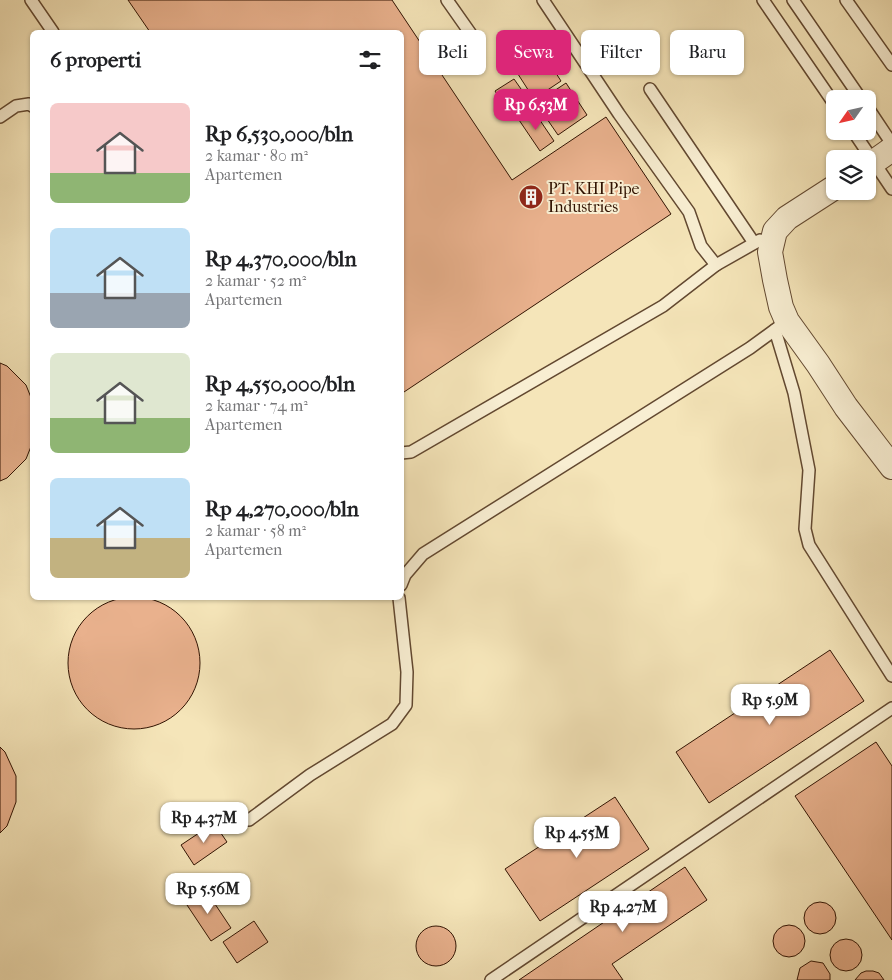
<!DOCTYPE html>
<html lang="id">
<head>
<meta charset="utf-8">
<style>
  :root { --surface:#fff; --page:#f6f6f6; --text:#202124; --muted:#757577; --accent:#db2777 }
  body { margin:0; font-family:"IM FELL French Canon",serif; background:var(--page); color:var(--text); height:100vh; display:flex; flex-direction:column; font-size:19px; white-space:nowrap }
  * { box-sizing:border-box; margin:0 }
  p { font-size:16px; color:var(--muted) }
  .icon { flex:none; width:28px; height:28px; fill:none; stroke:currentColor; stroke-width:2; stroke-linecap:round; stroke-linejoin:round }
  .map { position:relative; flex:1; overflow:hidden }
  .panel { position:absolute; left:30px; top:30px; width:374px; height:570px; display:flex; flex-direction:column; background:var(--surface); border-radius:8px; box-shadow:0 1px 4px #0004 }
  .panel>* { flex:none }
  .top-card { position:absolute; left:419px; top:30px; width:398px; height:45px; display:flex; gap:10px }
  .needle { width:32px; rotate:236deg }
  .fabs { position:absolute; left:826px; top:90px; display:grid; gap:10px }
  .fabs a { display:grid; place-items:center; width:50px; height:50px; border-radius:8px; background:var(--surface); box-shadow:0 1px 4px #0004; font-size:25px }
  .price { position:absolute; translate:-50% -42px; padding:0 11px; border-radius:10px; background:#fff; color:#222; font-size:16px; line-height:32px; filter:drop-shadow(0 1px 2px #0008) }
  .price::after { content:''; position:absolute; left:50%; top:30px; width:15px; height:11px; margin-left:-8px; background:inherit; clip-path:polygon(0 0,100% 0,50% 100%) }
  .price.on { background:var(--accent); color:#fff }
  ul { padding:0; list-style:none }
  li { display:flex; align-items:center; gap:15px; height:125px; padding:0 20px }
  li span { display:grid; place-items:center; flex:none; width:140px; height:100px; border-radius:8px; color:#555 }
  li>.icon { margin-inline-start:auto }
  span .icon { width:60px; height:60px; fill:#fffc; stroke-width:1 }
  li b { font-size:21px }
  h2 { display:flex; justify-content:space-between; align-items:center; height:60px; padding:0 20px; font-size:21px }
  .pill { padding:0 18px; border-radius:8px; background:var(--surface); box-shadow:0 1px 4px #0004; font-size:18px; line-height:45px }
  .pill.on { background:var(--accent); color:#fff }
  .map>svg:first-child { display:block }
  .building { fill:#e9b18d; stroke:#311302 }
  .lines { fill:none; stroke-linecap:round; stroke-linejoin:round }
  .service-casing { stroke:#624830; stroke-width:14 }
  .minor-casing { stroke:#624830; stroke-width:26 }
  .service { stroke:#f8eed2; stroke-width:11 }
  .minor { stroke:#f8eed2; stroke-width:24 }
  .labels { text-anchor:middle; stroke-width:4; stroke-linejoin:round; paint-order:stroke }
  .poi-label { font-size:16px; fill:#311302; stroke:#f8eed2; text-anchor:start }
</style>
</head>
<body>
<div class="map">
<svg width="892" height="980" viewBox="0 0 892 980">
  <rect width="100%" height="100%" fill="#f5e5b9"/>
  <filter id="stains"><feTurbulence type="fractalNoise" baseFrequency=".004" numOctaves="4"/><feColorMatrix values="0 0 0 0 .2 0 0 0 0 .09 0 0 0 0 .02 0 0 0 .5 -.17"/></filter>
  <radialGradient id="worn" r=".72"><stop offset=".6" stop-color="#630" stop-opacity="0"/><stop offset="1" stop-color="#630" stop-opacity=".3"/></radialGradient>
  <g class="building">
    <path d="M128 0H392L512 180 606 117 671 214 401 394V32H150Z"/>
    <path d="M543 53 561 81 534 99 516 71Z"/>
    <path d="M514 79 533 106 513 119 495 91Z"/>
    <path d="M566 83 587 115 558 135 536 103Z"/>
    <path d="M533 110 554 141 540 151 519 120Z"/>
    <path d="M0 363 7 366 26 385 32 400V444L26 459 7 478 0 481Z"/>
    <circle cx="134" cy="663" r="66"/>
    <path d="M830 650 864 701 709 803 676 752Z"/>
    <path d="M876 742 892 766V940L795 796Z"/>
    <path d="M0 747 5 752 16 776V802L7 826 0 833Z"/>
    <path d="M615 797 649 849 540 921 505 869Z"/>
    <path d="M214 823 227 842 194 865 181 845Z"/>
    <path d="M685 867 707 900 612 964 623 980H519Z"/>
    <path d="M205 889 231 928 211 941 185 902Z"/>
    <circle cx="820" cy="918" r="16"/>
    <path d="M254 921 268 942 237 963 223 942Z"/>
    <circle cx="789" cy="941" r="16"/>
    <circle cx="436" cy="946" r="20"/>
    <circle cx="846" cy="955" r="16"/>
    <path d="M811 961 823 963 830 974V980H797L800 968Z"/>
    <path d="M866 971H873L879 973 884 980H855L861 973Z"/>
  </g>
  <g class="lines">
    <defs>
      <g id="service">
        <path d="M31 0 53 32"/>
        <path d="M447 0 473 37"/>
        <path d="M763 0 835 105"/>
        <path d="M793 0 861 99"/>
        <path d="M846 0 892 65"/>
        <path d="M650 89 754 243"/>
        <path d="M868 108 892 144"/>
        <path d="M0 117 16 106 29 104 32 106"/>
        <path d="M853 131 892 189"/>
        <path d="M716 265 760 240"/>
        <path d="M775 330 794 393 809 470 805 529 809 545 892 676"/>
        <path d="M401 453 411 452 663 306 716 265 701 246 689 212 619 114 543 0"/>
        <path d="M401 585 405 575 423 554 750 348 787 321"/>
        <path d="M249 820 310 775 392 724 406 705 407 672 399 598"/>
        <path d="M491 980 892 708"/>
      </g>
      <g id="minor">
        <path d="M868 166 892 149"/>
        <path d="M835 187 787 218 775 231 770 252 775 280 781 307 787 321 818 364 846 407 892 467"/>
      </g>
    </defs>
    <use href="#service" class="service-casing"/>
    <use href="#minor" class="minor-casing"/>
    <use href="#service" class="service"/>
    <use href="#minor" class="minor"/>
  </g>
  <defs>
    <symbol id="building-disc" viewBox="-11 -11 22 22"><circle r="9.5" fill="#8f2418" stroke="#f8eed2"/><path d="M-4-6H4V6H1V3H-1V6H-4ZM-2.5-4.3h1.7v1.8h-1.7ZM.8-4.3h1.7v1.8H.8ZM-2.5-1h1.7V.8h-1.7ZM.8-1h1.7V.8H.8Z" fill="#fff"/></symbol>
  </defs>
  <g fill-rule="evenodd">
    <use href="#building-disc" x="517" y="183" width="28" height="28"/>
  </g>
  <g class="labels">
    <g class="poi-label">
      <text x="548" y="194">PT. KHI Pipe<tspan x="548" dy="18">Industries</tspan></text>
    </g>
  </g>
  <rect width="100%" height="100%" filter="url(#stains)"/>
  <rect width="100%" height="100%" fill="url(#worn)"/>
</svg>
<div class="fabs">
<a><svg class="needle" viewBox="-14 -14 28 28"><path d="M0-13l5 13h-10z" fill="#e53935"/><path d="M0 13l5-13h-10z" fill="#757577"/></svg></a>
<a><svg class="icon" aria-label="layers" viewBox="0 0 24 24"><path d="M12 4l9 5-9 5-9-5zM3 14l9 5 9-5"/></svg></a>
</div>
<b class="price on" style="left:536px;top:131px">Rp 6.53M</b>
<b class="price" style="left:770px;top:726px">Rp 5.9M</b>
<b class="price" style="left:204px;top:844px">Rp 4.37M</b>
<b class="price" style="left:577px;top:859px">Rp 4.55M</b>
<b class="price" style="left:208px;top:915px">Rp 5.56M</b>
<b class="price" style="left:623px;top:933px">Rp 4.27M</b>
<div class="top-card">
<a class="pill">Beli</a>
<a class="pill on">Sewa</a>
<a class="pill">Filter</a>
<a class="pill">Baru</a>
</div>
<section class="panel">
<h2>6 properti<svg class="icon" aria-label="filters" viewBox="0 0 24 24"><path d="M4 7h16M4 17h16"/><circle cx="9" cy="7" r="2"/><circle cx="15" cy="17" r="2"/></svg></h2>
<ul>
<li><span style="background:linear-gradient(#f6c9c9 70%,#8fb573 0)"><svg class="icon" aria-label="home" viewBox="0 0 24 24"><path d="M3 11l9-7 9 7M6 9v11h12V9"/></svg></span><div><b>Rp 6,530,000/bln</b><p>2 kamar · 80 m²</p><p>Apartemen</p></div></li>
<li><span style="background:linear-gradient(#bfe0f5 65%,#9aa5b1 0)"><svg class="icon" aria-label="home" viewBox="0 0 24 24"><path d="M3 11l9-7 9 7M6 9v11h12V9"/></svg></span><div><b>Rp 4,370,000/bln</b><p>2 kamar · 52 m²</p><p>Apartemen</p></div></li>
<li><span style="background:linear-gradient(#dfe7d0 65%,#8fb573 0)"><svg class="icon" aria-label="home" viewBox="0 0 24 24"><path d="M3 11l9-7 9 7M6 9v11h12V9"/></svg></span><div><b>Rp 4,550,000/bln</b><p>2 kamar · 74 m²</p><p>Apartemen</p></div></li>
<li><span style="background:linear-gradient(#bfe0f5 60%,#c2b280 0)"><svg class="icon" aria-label="home" viewBox="0 0 24 24"><path d="M3 11l9-7 9 7M6 9v11h12V9"/></svg></span><div><b>Rp 4,270,000/bln</b><p>2 kamar · 58 m²</p><p>Apartemen</p></div></li>
</ul>
</section>
</div>
</body>
</html>
